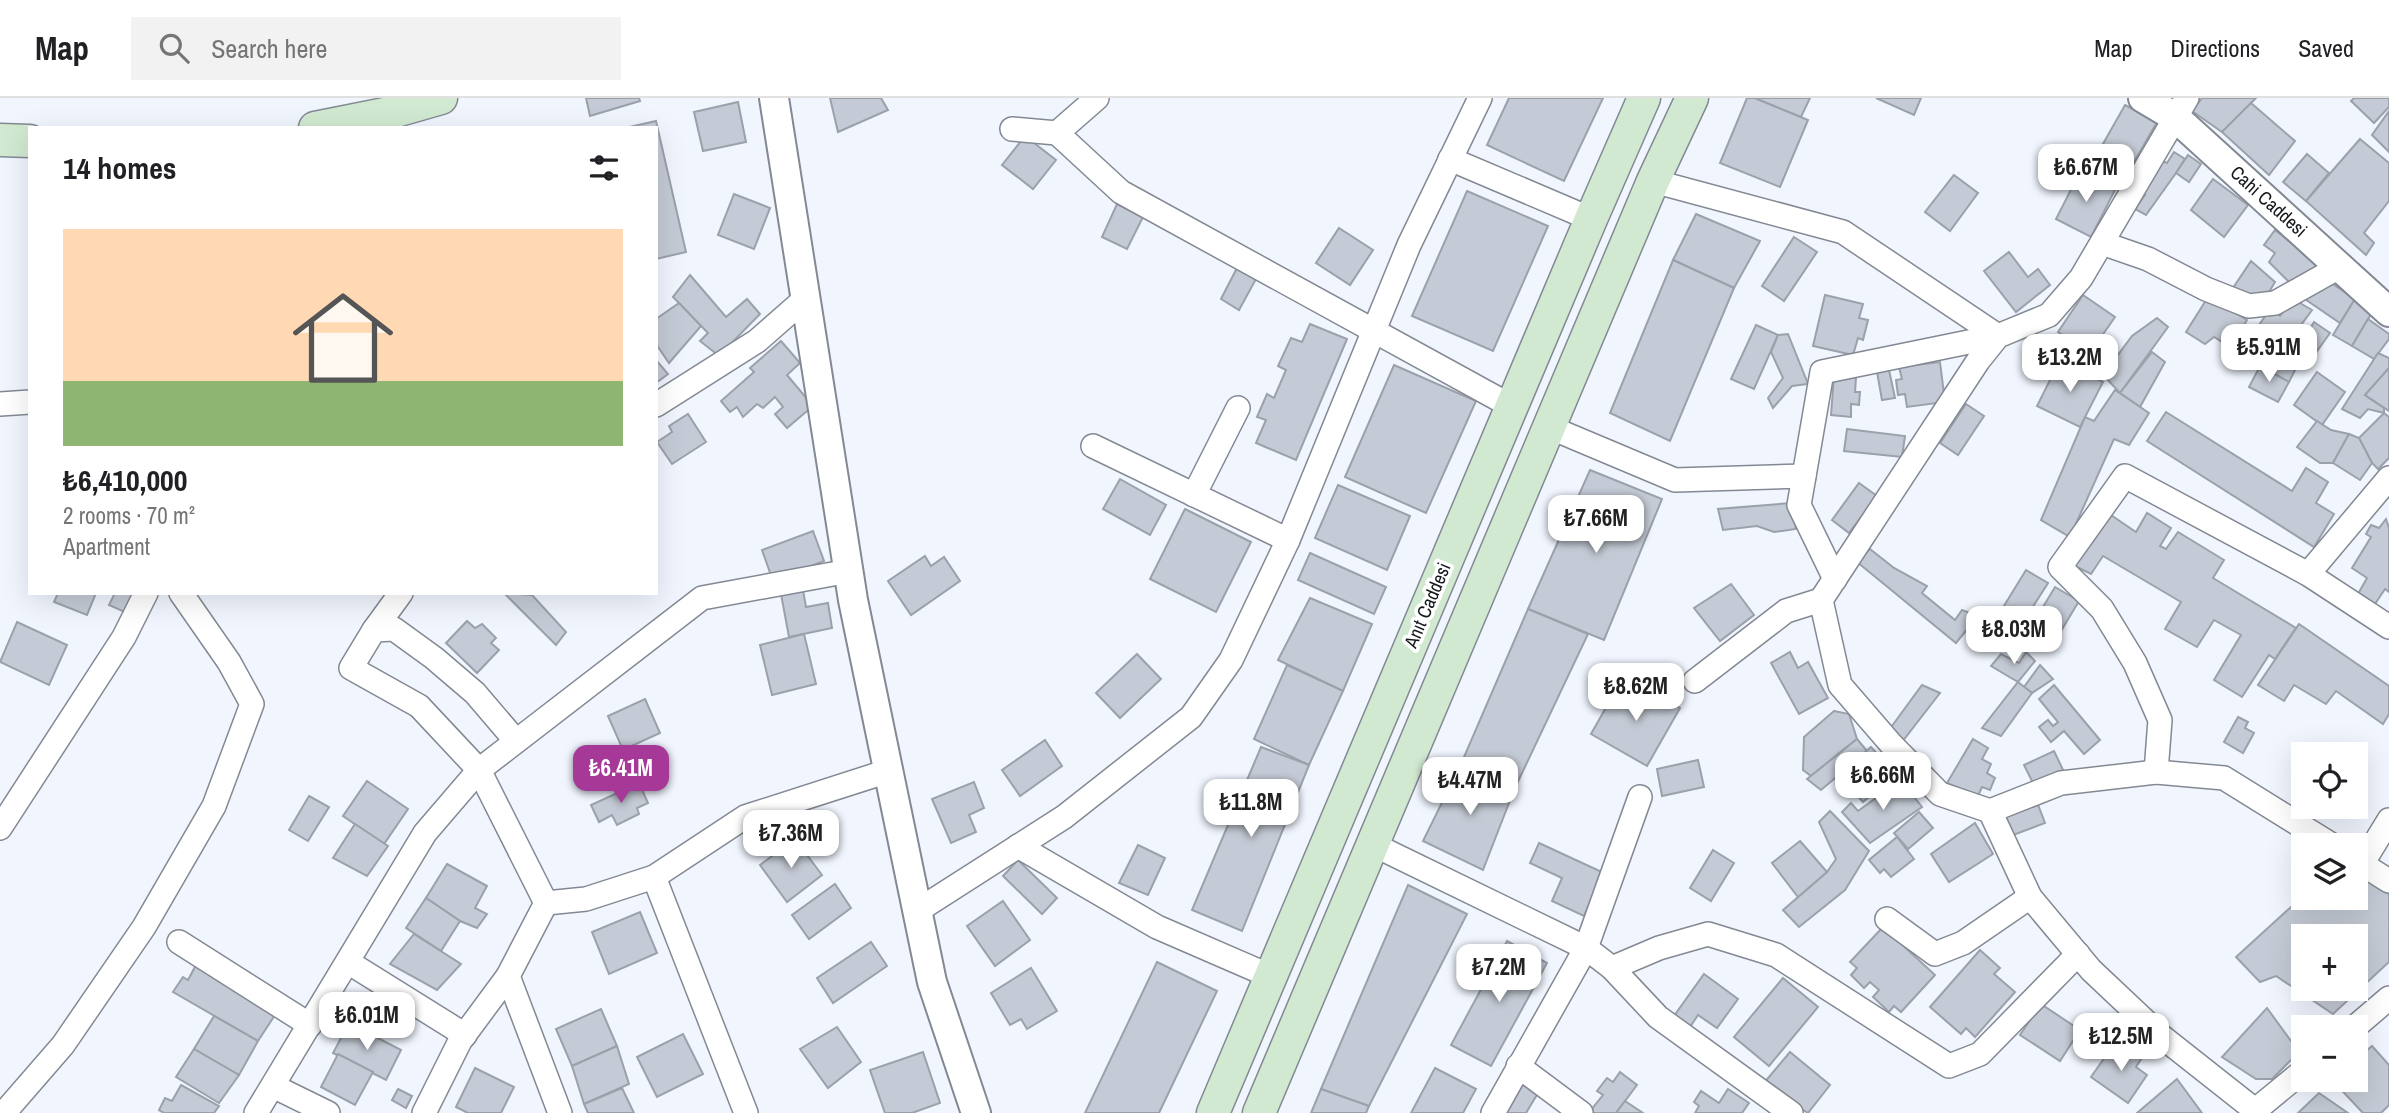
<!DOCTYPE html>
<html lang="en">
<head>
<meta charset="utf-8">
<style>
  :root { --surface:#fff; --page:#f2f2f2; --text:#202124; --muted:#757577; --line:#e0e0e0; --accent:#a63898 }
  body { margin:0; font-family:"Archivo Narrow",sans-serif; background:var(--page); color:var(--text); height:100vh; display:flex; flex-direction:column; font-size:26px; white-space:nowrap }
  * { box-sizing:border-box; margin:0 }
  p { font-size:23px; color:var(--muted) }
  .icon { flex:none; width:38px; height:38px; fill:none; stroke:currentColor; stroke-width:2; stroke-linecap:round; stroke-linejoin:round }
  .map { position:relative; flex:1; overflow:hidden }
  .details { position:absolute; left:28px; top:28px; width:630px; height:469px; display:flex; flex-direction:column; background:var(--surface); border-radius:0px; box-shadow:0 7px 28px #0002 }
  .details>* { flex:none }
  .tools { position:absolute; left:2291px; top:644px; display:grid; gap:14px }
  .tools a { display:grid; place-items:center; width:77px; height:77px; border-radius:0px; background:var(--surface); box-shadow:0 7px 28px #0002; font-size:35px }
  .price { position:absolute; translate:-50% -60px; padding:0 16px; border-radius:14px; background:#fff; color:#222; font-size:23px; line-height:46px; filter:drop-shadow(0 2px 4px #0008) }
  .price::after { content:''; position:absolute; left:50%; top:42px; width:21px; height:16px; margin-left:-10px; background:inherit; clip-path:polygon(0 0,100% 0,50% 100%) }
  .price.on { background:var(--accent); color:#fff }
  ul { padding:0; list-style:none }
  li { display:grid; align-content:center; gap:14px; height:371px; padding:0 35px }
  li span { display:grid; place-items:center; height:217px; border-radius:0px; color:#555 }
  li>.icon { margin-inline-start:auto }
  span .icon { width:126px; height:126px; fill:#fffc; stroke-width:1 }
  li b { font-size:30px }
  h2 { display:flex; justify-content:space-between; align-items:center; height:84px; padding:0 35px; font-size:30px }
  header { display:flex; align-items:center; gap:42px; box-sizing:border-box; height:98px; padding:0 35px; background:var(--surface); border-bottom:2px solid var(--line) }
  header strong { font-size:33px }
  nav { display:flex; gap:38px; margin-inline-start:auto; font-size:24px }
  .search { width:490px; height:63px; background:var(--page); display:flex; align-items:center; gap:18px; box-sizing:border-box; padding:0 24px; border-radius:0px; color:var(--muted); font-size:26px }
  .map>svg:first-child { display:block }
  .building { fill:#c5cbd6; stroke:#9ba1ab; stroke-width:2; fill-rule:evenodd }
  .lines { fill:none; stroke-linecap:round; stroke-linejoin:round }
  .minor-casing { stroke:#838993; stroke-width:26 }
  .tertiary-casing { stroke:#838993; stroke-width:32 }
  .secondary-casing { stroke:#838993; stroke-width:35 }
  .minor { stroke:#fff; stroke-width:23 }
  .tertiary { stroke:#fff; stroke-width:28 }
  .secondary { stroke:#d1e9d1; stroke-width:32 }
  .labels { text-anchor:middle; stroke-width:7; stroke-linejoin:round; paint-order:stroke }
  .street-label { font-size:19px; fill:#16191c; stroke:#fff }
</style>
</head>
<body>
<header>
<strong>Map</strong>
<div class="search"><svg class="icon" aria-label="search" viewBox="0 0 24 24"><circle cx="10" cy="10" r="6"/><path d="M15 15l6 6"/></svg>Search here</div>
<nav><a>Map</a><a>Directions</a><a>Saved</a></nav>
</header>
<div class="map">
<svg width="2389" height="1015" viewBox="0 0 2389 1015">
  <rect width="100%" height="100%" fill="#f0f5fe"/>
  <g class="building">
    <path d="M586 0H639L640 3 590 18Z"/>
    <path d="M830 0H881L888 12 838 34Z"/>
    <path d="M1509 0H1603L1564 83 1487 47Z"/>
    <path d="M1747 0H1755L1808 22 1780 89 1720 65Z"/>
    <path d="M1755 0H1810L1801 19Z"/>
    <path d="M1876 0H1921L1914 17Z"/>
    <path d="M2202 0H2256L2222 34 2192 13Z"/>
    <path d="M2354 0H2389V9L2374 25 2351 3Z"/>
    <path d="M738 4 746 44 703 53 694 14Z"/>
    <path d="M2251 5 2295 43 2269 77 2222 34Z"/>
    <path d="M2125 7 2157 24 2130 71 2099 53Z"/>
    <path d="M2389 13V54L2372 37Z"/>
    <path d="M656 23 686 154 656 161V30H625Z"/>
    <path d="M1025 38 1056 62 1033 91 1002 67Z"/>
    <path d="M2360 41 2389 65V103L2364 135 2374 145 2366 157 2306 103Z"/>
    <path d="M2174 54 2185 61 2176 75 2146 117 2135 111 2145 97 2140 94 2160 62 2167 65Z"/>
    <path d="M2307 56 2329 75 2306 103 2283 84Z"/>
    <path d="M2188 57 2201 66 2189 84 2176 75Z"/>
    <path d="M2080 74 2115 92 2091 139 2056 121Z"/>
    <path d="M1954 77 1978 95 1950 133 1925 114Z"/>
    <path d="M2213 81 2248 107 2224 139 2191 112Z"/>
    <path d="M1467 93 1548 128 1493 253 1412 218Z"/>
    <path d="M734 96 770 110 754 151 718 137Z"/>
    <path d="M1117 106 1143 119 1127 151 1102 139Z"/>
    <path d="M1696 116 1760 143 1734 190 1673 162Z"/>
    <path d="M1339 130 1373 152 1350 187 1316 165Z"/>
    <path d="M2275 132 2323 170 2291 186 2269 164 2275 155 2264 147Z"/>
    <path d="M1794 139 1817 154 1784 203 1762 188Z"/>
    <path d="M2009 154 2028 179 2038 171 2050 187 2016 214 1984 173Z"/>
    <path d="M1673 162 1734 190 1670 343 1610 315Z"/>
    <path d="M2251 163 2275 184 2265 201 2251 200 2233 190Z"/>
    <path d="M1237 170 1256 181 1239 212 1221 201Z"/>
    <path d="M690 177 726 219 747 201 760 216 719 258 700 243 708 235 673 199Z"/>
    <path d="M2325 181 2355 201 2340 225 2299 197Z"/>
    <path d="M1825 197 1863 206 1859 220 1868 222 1863 242 1858 240 1853 257 1813 248Z"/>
    <path d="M2083 197 2115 219 2090 255 2058 234Z"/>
    <path d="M2208 199 2247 222 2230 249 2214 239 2205 246 2186 234Z"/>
    <path d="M2293 201 2312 212 2285 249 2255 233 2270 211 2280 218Z"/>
    <path d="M2355 201 2373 213 2352 248 2333 237Z"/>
    <path d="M679 205 701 228 669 265 656 246V221Z"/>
    <path d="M2157 220 2168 229 2120 295 2103 277 2132 238Z"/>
    <path d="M2368 221 2389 236V241L2374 261 2352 248Z"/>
    <path d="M2314 224 2330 235 2312 260 2293 247 2302 233 2307 236Z"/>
    <path d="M1310 226 1347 241 1296 362 1256 345 1266 322 1257 319 1267 296 1274 300 1286 272 1278 268 1291 240 1302 244Z"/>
    <path d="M1756 227 1778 237 1754 291 1731 281Z"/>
    <path d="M1788 236 1808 286 1792 288 1773 310 1768 300 1783 280 1771 254 1778 237Z"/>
    <path d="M781 243 800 265 787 277 813 308 787 330 775 316 783 309 775 299 763 310 757 306 743 319 737 309 730 314 721 303 754 274 750 270Z"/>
    <path d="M2288 244 2304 254 2289 284 2257 267 2266 251 2280 258Z"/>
    <path d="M2152 254 2165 264 2140 309 2120 295Z"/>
    <path d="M2378 255 2389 260V270L2365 297 2384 310V315L2368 311 2360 320 2342 311Z"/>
    <path d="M656 262 668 276 656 285Z"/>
    <path d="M2060 262 2103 284 2080 329 2037 308Z"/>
    <path d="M1940 264 1945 304 1907 309 1905 296 1898 297 1896 282 1902 281 1899 269Z"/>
    <path d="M1394 267 1476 303 1426 415 1345 379Z"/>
    <path d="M2260 268 2289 284 2278 304 2249 289Z"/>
    <path d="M2389 270V313L2365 297Z"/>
    <path d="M1889 272 1895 300 1882 302 1877 274Z"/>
    <path d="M2317 274 2345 294 2322 327 2294 307Z"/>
    <path d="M1834 278 1856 280 1855 294H1860L1859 307 1851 306V319L1831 317Z"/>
    <path d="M2115 292 2149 315 2129 347 2114 341 2070 439 2041 422 2085 319 2094 323Z"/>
    <path d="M1966 306 1984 318 1958 357 1940 345Z"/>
    <path d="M2166 314 2292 393 2306 370 2328 384 2316 405 2334 416 2314 449 2147 343Z"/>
    <path d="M2384 315 2389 319V360L2378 371 2372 365 2359 340Z"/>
    <path d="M688 316 706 344 672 366 657 344 672 334 669 328Z"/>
    <path d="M2317 323 2331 332 2349 336 2333 365H2320L2297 349Z"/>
    <path d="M1847 331 1905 338 1902 359 1844 353Z"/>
    <path d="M2349 336 2359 340 2372 365 2360 382 2333 365Z"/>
    <path d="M1590 372 1662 401 1604 542 1528 511Z"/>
    <path d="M1120 381 1166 407 1150 437 1103 411Z"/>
    <path d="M1859 385 1877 398 1849 435 1832 422Z"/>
    <path d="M1338 387 1410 418 1387 472 1315 440Z"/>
    <path d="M1791 405 1796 431 1774 434 1757 428 1723 432 1718 411Z"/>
    <path d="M1185 411 1251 444 1216 514 1150 481Z"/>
    <path d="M2108 415 2136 434 2147 415 2171 430 2160 448 2166 451 2178 434 2224 462 2213 480 2296 530 2275 561 2269 557 2242 599 2214 582 2241 537 2214 522 2197 549 2165 531 2181 504 2103 458 2091 476 2073 467Z"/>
    <path d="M2386 421 2389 430V494L2385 491 2375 506 2358 496 2367 480 2352 470 2371 439 2366 436 2371 427 2379 430Z"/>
    <path d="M813 433 824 463 773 483 762 452Z"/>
    <path d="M1870 451 1894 470 1927 488 1922 495 1955 522 1962 512 1978 518 1956 545 1857 464Z"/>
    <path d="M1310 455 1386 489 1374 516 1298 482Z"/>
    <path d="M925 458 931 468 944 459 960 483 911 517 888 483Z"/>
    <path d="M2026 472 2048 485 2020 529 1999 516Z"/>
    <path d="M1731 486 1754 517 1720 543 1694 510Z"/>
    <path d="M2055 489 2079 503 2058 538 2034 524Z"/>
    <path d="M803 492 806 509 828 505 832 530 789 539 781 496Z"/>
    <path d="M58 495H96L87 517 54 504Z"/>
    <path d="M115 495H136L127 515 109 507Z"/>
    <path d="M504 495 532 497 566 534 556 547Z"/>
    <path d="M1310 500 1372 526 1343 593 1278 562Z"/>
    <path d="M1528 511 1588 536 1514 692 1461 666Z"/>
    <path d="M467 523 475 530 482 526 496 540 491 545 499 552 477 575 446 545Z"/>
    <path d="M17 524 67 547 49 587 0 564Z"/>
    <path d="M2299 526 2389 588V616L2383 626 2336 593 2326 606 2294 587 2284 603 2258 587Z"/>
    <path d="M804 536 816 586 772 597 760 547Z"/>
    <path d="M1790 554 1798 570 1808 564 1828 600 1799 616 1771 565Z"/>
    <path d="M2026 554 2035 563 2018 584 1991 568 2001 556 2019 565Z"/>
    <path d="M1137 556 1161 581 1120 620 1096 595Z"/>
    <path d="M1287 567 1343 593 1309 667 1254 641Z"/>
    <path d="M2040 567 2053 581 2032 595 2024 589Z"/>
    <path d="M2018 584 2032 595 2001 638 1982 630Z"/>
    <path d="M1620 585 1645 600 1650 592 1680 610 1647 668 1591 636Z"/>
    <path d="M1922 587 1940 595 1902 644 1889 632Z"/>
    <path d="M2054 587 2100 642 2084 656 2064 633 2051 644 2039 629 2048 622 2053 628 2058 624 2039 601Z"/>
    <path d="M645 601 660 635 623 652 608 618Z"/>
    <path d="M1834 613 1849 616 1857 641 1811 678 1803 672 1804 639Z"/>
    <path d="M2238 619 2248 624 2245 630 2254 635 2243 655 2224 644Z"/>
    <path d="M1857 641 1867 653 1821 692 1807 681Z"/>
    <path d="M1973 641 1988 650 1982 661 1991 666 1987 675 1995 680 1990 692 1982 689 1978 698 1947 685Z"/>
    <path d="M1045 642 1062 668 1020 698 1002 672Z"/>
    <path d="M1261 649 1309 667 1242 833 1192 812Z"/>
    <path d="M1871 649 1895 676 1863 704 1839 677Z"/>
    <path d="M2054 653 2064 674 2035 689 2024 667Z"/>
    <path d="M1698 662 1704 689 1662 698 1657 671Z"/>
    <path d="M1461 666 1514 692 1483 772 1423 743Z"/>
    <path d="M1901 682 1922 709 1870 745 1842 714 1851 705 1858 713Z"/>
    <path d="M367 683 408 711 384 746 343 718Z"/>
    <path d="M974 684 984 710 969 717 976 734 951 745 932 701Z"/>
    <path d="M639 685 648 705 637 710 639 716 617 727 612 717 599 724 591 707Z"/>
    <path d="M309 698 329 709 308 743 289 732Z"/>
    <path d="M2037 704 2045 725 2008 739 2001 717Z"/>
    <path d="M1830 713 1869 753 1845 792 1799 829 1783 812 1827 774 1836 761 1819 724Z"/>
    <path d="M1919 714 1933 730 1908 751 1894 735Z"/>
    <path d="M1975 725 1993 756 1949 784 1931 756Z"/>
    <path d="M355 726 388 748 367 778 333 760Z"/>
    <path d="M1897 739 1914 761 1891 779 1884 771 1880 775 1869 762Z"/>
    <path d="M795 741 822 777 787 804 760 767Z"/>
    <path d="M1800 743 1827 774 1798 799 1772 765Z"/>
    <path d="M1539 745 1604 775 1584 818 1552 803 1562 780 1530 765Z"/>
    <path d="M1138 747 1165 760 1148 797 1119 785Z"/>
    <path d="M1713 752 1734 765 1711 803 1690 790Z"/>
    <path d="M1018 762 1057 800 1042 816 1003 778Z"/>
    <path d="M447 766 487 788 475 810 487 816 477 830 460 823 426 800Z"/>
    <path d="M2356 774 2389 796V864L2333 916 2276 878 2260 884 2236 859 2303 798 2356 800ZM2303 838H2356V891H2303Z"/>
    <path d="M835 786 851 810 809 841 792 817Z"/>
    <path d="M1408 787 1467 816 1369 1008 1321 991Z"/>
    <path d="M426 800 460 823 441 853 406 830Z"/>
    <path d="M1003 803 1030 842 995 868 967 828Z"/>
    <path d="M640 814 657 855 609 876 592 834Z"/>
    <path d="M1883 829 1935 877 1901 914 1894 908 1889 914 1873 899 1879 892 1870 884 1864 890 1851 877 1857 870 1850 864Z"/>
    <path d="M414 836 461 866 437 892 390 866Z"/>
    <path d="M1507 843 1547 865 1491 968 1451 947Z"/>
    <path d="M871 844 887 868 833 905 817 880Z"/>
    <path d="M1980 852 2000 870 1994 876 2015 894 1975 939 1966 930 1961 936 1930 909Z"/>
    <path d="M1157 864 1217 893 1159 1015H1085Z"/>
    <path d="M197 865 275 917 258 943 173 894 183 879 188 882Z"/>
    <path d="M1031 870 1057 913 1027 931 1021 921 1010 927 991 895Z"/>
    <path d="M1704 876 1738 901 1717 930 1698 917 1690 929 1674 918Z"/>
    <path d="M1783 880 1818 909 1769 968 1734 939Z"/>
    <path d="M2041 906 2080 932 2060 963 2020 937Z"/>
    <path d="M2267 910 2299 954 2272 981H2256L2222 959Z"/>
    <path d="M601 911 617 948 572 968 556 931Z"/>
    <path d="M214 918 258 943 239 977 194 951Z"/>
    <path d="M349 925 401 952 386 982 333 955Z"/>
    <path d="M837 929 861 964 828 990 800 951Z"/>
    <path d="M683 936 703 976 657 999 637 959Z"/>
    <path d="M2124 945 2143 958 2136 969 2147 977 2128 1005 2091 979 2110 952 2117 957Z"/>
    <path d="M617 948 629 986 584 1006 572 968Z"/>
    <path d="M2372 948 2389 967V1007L2381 1015H2363L2332 982H2356V962Z"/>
    <path d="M194 951 239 977 219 1005 176 979Z"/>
    <path d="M923 954 940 1005 912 1015H885L870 972Z"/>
    <path d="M1790 954 1830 987 1808 1015 1763 986Z"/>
    <path d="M338 956 373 974 355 1007 321 989Z"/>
    <path d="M475 970 514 989 501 1015H468L456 1009Z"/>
    <path d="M1435 970 1476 991 1463 1015H1411Z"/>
    <path d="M1620 974 1637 987 1616 1015H1594L1591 1012 1603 997 1597 993 1607 980 1613 984Z"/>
    <path d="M2177 981 2202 1015H2137Z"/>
    <path d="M1519 984 1538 995 1526 1015H1500Z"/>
    <path d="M181 987 219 1008 214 1015H164L159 1012 165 1000 172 1003Z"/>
    <path d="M622 990 634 1015H588L584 1006Z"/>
    <path d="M398 991 412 998 406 1010 392 1002Z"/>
    <path d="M1321 991 1369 1008 1366 1015H1311Z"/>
    <path d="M1728 991 1749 1005 1742 1015H1695L1699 1008 1694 1004 1701 993 1719 1005Z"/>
    <path d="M2319 995 2348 1015H2298Z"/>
    <path d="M1625 1003 1643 1015H1616Z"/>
  </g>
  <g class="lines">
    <defs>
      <g id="minor">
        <path d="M1097 0 1057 35 1121 94 1511 308"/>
        <path d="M2187 0 2081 180 2049 217 1998 238 1978 263 1821 502 1840 587 1891 646 1940 696 1990 713 2030 799 2091 872 2161 938 2256 1013"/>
        <path d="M1012 31 1057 35"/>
        <path d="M1450 61 1591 121"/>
        <path d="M1653 83 1843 134 1998 238"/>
        <path d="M2102 145 2148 161 2206 191 2249 208 2275 205 2341 168"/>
        <path d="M0 306 30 304"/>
        <path d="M656 307 757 243 806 200"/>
        <path d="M1549 329 1675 382 1804 378"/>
        <path d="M1093 348 1288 442"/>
        <path d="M1194 397 1238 310"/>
        <path d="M2308 476 2389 380"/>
        <path d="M1835 481 1799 407 1822 274 1998 238"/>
        <path d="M374 532 401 495"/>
        <path d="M1695 583 1786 513 1821 502"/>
        <path d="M2156 674 2160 622 2135 565 2102 511 2060 469 2125 378 2308 476 2389 529"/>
        <path d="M1990 713 2061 685 2156 674 2224 680 2332 747"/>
        <path d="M0 730 124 539 146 495"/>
        <path d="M1372 746 1586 850 1612 870 1658 919 1791 1015"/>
        <path d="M1018 748 1157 829 1270 878"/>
        <path d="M2356 762 2362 766 2389 722"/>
        <path d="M2362 766 2389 783"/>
        <path d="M654 779 746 1015"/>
        <path d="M546 805 586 801 654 779 745 719 888 673"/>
        <path d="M917 813 1064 719 1191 619 1231 562 1288 442 1409 147 1480 0"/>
        <path d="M1887 821 1935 856 1963 845 2030 799"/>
        <path d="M179 844 310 927"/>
        <path d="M348 864 465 937"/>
        <path d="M1612 870 1659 850 1708 836 1776 857 1949 968 1980 956 2078 856"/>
        <path d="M508 878 560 1015"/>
        <path d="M2355 929 2389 900"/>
        <path d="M1518 968 1581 1015"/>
        <path d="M273 988 328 1015"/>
        <path d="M4 1015 63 947 144 829 214 708 252 606 229 564 181 495"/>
        <path d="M256 1015 425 735 479 672 702 500 849 473"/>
        <path d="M424 1015 460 943 508 878 546 805 479 672 419 608 351 570 374 532 394 531 434 560 475 595 516 643"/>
        <path d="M1493 1015 1586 850 1640 699"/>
        <path d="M2252 1015 2303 973"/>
      </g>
      <g id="tertiary">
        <path d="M774 0 853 502 932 884 976 1015"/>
        <path d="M2143 0 2175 19 2389 214"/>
      </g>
      <g id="secondary">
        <path d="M315 30 385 16 441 0"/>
        <path d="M0 42 30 43"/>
        <path d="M1213 1015 1591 121 1644 0"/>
        <path d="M1259 1015 1653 83 1692 0"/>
      </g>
    </defs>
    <use href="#minor" class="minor-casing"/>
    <use href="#tertiary" class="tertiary-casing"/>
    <use href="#secondary" class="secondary-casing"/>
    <use href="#minor" class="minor"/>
    <use href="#tertiary" class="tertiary"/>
    <use href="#secondary" class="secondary"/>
  </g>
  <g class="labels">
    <g class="street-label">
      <text transform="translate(2269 103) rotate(42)" y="7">Cahi Caddesi</text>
      <text transform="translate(1427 507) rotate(-67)" y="7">Anıt Caddesi</text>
    </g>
  </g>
</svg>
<div class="tools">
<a><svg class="icon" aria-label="locate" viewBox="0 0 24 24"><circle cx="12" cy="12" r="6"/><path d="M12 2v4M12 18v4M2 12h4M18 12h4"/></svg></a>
<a><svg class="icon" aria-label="layers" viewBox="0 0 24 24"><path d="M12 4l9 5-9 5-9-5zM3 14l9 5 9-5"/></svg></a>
<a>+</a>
<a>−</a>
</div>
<b class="price" style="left:2086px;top:106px">₺6.67M</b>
<b class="price" style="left:2269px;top:286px">₺5.91M</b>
<b class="price" style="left:2070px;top:296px">₺13.2M</b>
<b class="price" style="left:1596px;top:457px">₺7.66M</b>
<b class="price" style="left:2014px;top:568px">₺8.03M</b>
<b class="price" style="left:1636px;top:625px">₺8.62M</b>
<b class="price on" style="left:621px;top:707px">₺6.41M</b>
<b class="price" style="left:1883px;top:714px">₺6.66M</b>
<b class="price" style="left:1470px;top:719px">₺4.47M</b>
<b class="price" style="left:1251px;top:741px">₺11.8M</b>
<b class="price" style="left:791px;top:772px">₺7.36M</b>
<b class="price" style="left:1499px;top:906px">₺7.2M</b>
<b class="price" style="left:367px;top:954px">₺6.01M</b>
<b class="price" style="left:2121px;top:975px">₺12.5M</b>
<section class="details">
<h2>14 homes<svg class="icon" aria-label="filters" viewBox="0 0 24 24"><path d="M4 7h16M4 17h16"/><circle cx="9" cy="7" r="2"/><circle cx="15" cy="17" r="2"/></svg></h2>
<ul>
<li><span style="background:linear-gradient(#ffd9b3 70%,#8fb573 0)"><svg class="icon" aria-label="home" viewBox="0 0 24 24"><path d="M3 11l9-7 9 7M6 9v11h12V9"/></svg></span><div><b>₺6,410,000</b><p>2 rooms · 70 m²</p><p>Apartment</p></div></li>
</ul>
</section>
</div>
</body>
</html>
